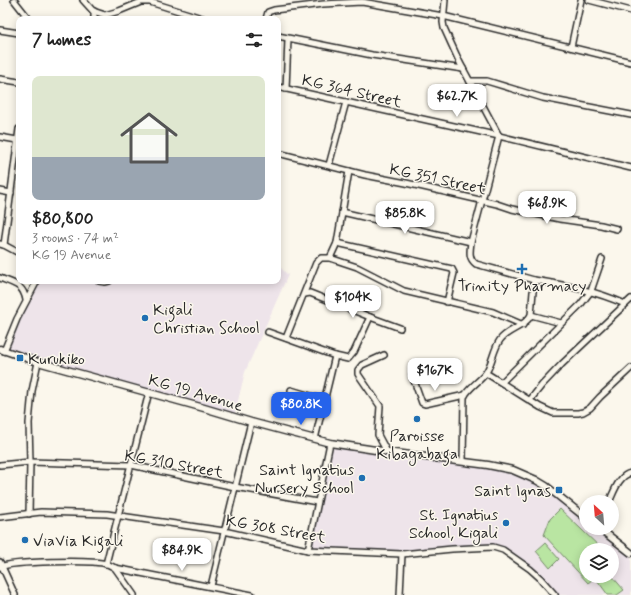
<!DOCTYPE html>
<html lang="en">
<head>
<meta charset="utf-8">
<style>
  :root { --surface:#fff; --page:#f2f2f2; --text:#222; --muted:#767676; --line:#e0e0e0; --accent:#2563eb }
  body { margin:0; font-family:Mynerve,sans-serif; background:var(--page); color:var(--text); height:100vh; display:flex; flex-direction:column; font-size:15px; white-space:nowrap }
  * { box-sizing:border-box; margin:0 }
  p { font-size:13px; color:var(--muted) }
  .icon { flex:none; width:22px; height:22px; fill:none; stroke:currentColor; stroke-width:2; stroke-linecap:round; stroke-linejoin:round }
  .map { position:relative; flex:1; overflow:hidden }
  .sheet { position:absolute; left:16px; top:16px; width:265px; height:268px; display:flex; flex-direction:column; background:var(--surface); border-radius:8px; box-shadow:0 2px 10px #0003 }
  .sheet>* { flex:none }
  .needle { width:26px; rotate:334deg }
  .controls { position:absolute; left:579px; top:495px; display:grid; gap:8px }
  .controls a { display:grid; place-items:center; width:40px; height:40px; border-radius:50%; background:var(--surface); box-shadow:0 2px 10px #0003; font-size:20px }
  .price { position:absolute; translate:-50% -34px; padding:0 9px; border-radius:8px; background:#fff; color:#222; font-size:13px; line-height:26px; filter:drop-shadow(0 1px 2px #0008) }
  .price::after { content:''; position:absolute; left:50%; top:24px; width:12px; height:9px; margin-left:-6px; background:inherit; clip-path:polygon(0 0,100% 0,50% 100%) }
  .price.on { background:var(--accent); color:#fff }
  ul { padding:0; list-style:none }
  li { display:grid; align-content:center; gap:8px; height:212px; padding:0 16px }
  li+li { border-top:1px solid var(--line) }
  li span { display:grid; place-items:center; height:124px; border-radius:8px; color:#555 }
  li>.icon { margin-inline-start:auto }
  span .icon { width:72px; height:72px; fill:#fffc; stroke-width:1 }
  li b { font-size:17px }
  h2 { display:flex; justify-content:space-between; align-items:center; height:48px; padding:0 16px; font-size:17px }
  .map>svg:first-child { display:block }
  .built { fill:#eee4ea; fill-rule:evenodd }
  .green { fill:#b9e5a2; stroke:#728866 }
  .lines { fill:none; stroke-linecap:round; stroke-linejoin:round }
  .minor-casing { stroke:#2b2b2b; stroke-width:8 }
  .major-casing { stroke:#2b2b2b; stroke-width:9 }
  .minor { stroke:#fbf7ec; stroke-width:5 }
  .major { stroke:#fbf7ec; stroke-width:6 }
  .poi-dot { fill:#1f6fb2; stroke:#fbf7ec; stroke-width:1.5 }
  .labels { text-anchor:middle; stroke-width:3; stroke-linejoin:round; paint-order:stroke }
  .street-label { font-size:16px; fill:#2b2b2b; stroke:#fbf7ec }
  .poi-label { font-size:16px; fill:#2b2b2b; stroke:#fbf7ec; text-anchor:start }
</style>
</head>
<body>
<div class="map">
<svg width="631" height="595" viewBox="0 0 631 595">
  <rect width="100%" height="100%" fill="#fbf7ec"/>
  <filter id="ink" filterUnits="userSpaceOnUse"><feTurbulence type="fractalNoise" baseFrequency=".025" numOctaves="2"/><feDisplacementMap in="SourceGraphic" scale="8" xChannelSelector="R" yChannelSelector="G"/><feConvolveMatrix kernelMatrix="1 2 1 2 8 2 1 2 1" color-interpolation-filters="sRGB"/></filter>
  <g filter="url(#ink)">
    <g class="built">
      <path d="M278 265 288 275 245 372 234 417 4 351 39 281H93L104 284H112L118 281H278Z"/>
      <path d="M330 443 500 467 536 480 586 518V528H599L631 553V595H555L540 578 503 550 493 547 402 554 308 550ZM586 550H612V576H586Z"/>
    </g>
    <g class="green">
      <path d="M560 509 603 550H586V576H597L588 583 544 535 550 519Z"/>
      <path d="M545 543 559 559 550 568 536 551Z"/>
      <path d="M602 576H612L624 590 617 595H608L597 580Z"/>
    </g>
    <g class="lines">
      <defs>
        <g id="minor">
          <path d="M14 0 29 19"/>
          <path d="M83 0 93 11 105 15 119 11 141 2H150L205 19"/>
          <path d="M445 0 443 22 444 28 460 63 499 136 471 242C470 251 468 258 476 264L534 280"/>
          <path d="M589 0 631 11"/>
          <path d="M94 19V11"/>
          <path d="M266 19 268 12 274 10 323 4 362 2 443 16 631 62"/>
          <path d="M0 30 19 33"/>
          <path d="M278 36 372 55 463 69"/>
          <path d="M571 47 581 0"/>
          <path d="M0 79 19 82"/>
          <path d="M470 81H487L543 98 631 115"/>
          <path d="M278 87 499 136 631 168"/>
          <path d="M286 89 288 39"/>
          <path d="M0 137 17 140 18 141"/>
          <path d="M278 153 365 175 406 183 497 204 512 209 560 219 601 225 617 229"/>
          <path d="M329 165 346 102"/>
          <path d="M0 191 11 193"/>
          <path d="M342 212 471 242"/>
          <path d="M337 243 452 269 454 273 447 302"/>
          <path d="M0 244 4 245 19 253"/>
          <path d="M4 245 19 129"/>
          <path d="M330 258 337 243 349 171"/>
          <path d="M0 278C14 284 23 284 26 300"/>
          <path d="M99 281 105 282 109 281"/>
          <path d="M305 294 310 293 370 317 400 328"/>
          <path d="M531 315 561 323"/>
          <path d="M268 332 335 356 348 359 354 352 370 317"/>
          <path d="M286 338 316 263 321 258H330L357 267 404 291 493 312 523 325"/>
          <path d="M4 351 17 319 37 281"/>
          <path d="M384 355 362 365 358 370V374L380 406 378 435 387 452"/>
          <path d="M486 373 540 407 553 413H578L583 412 590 408 600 397 631 368"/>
          <path d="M412 375 422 403 425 404 465 395"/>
          <path d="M502 382 581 304 591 291 602 259"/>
          <path d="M291 390 324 400"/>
          <path d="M530 400 542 385 562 364 631 299"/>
          <path d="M315 439 335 356"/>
          <path d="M463 461 464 397C468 388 479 382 485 374 492 365 493 350 500 340 508 329 524 328 531 315L534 280C565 285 596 291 625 304"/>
          <path d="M0 465 30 462 131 465 235 487 317 502"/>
          <path d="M609 502C614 492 619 475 631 473"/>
          <path d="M29 514 30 462 29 423 32 391 38 362"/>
          <path d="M0 517 41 512 107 514 224 531 308 550 402 554 452 549 493 547 503 550 530 569 540 578 555 595"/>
          <path d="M308 550 330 443"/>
          <path d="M0 562 15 595"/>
          <path d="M106 564 149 392"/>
          <path d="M0 567C13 561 92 560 107 564 110 565 113 567 115 568L252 595"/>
          <path d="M115 568 134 595"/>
          <path d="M211 586 251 422"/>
          <path d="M400 595 402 554"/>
        </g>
        <g id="major">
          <path d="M0 349 38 362 204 408 251 422 330 443 395 453 488 465 513 470 536 480 546 486 586 518"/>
          <path d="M599 528 631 553"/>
        </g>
      </defs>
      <use href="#minor" class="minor-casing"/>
      <use href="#major" class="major-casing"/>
      <use href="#minor" class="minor"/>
      <use href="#major" class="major"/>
    </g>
  </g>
  <g class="poi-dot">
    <path d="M520 263h4v4h4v4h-4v4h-4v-4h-4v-4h4z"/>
    <circle cx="145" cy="318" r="4"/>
    <rect x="16" y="354" width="8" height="8" rx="2"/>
    <circle cx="417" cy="419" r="4"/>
    <circle cx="362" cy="478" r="4"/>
    <rect x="555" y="486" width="8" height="8" rx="2"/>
    <circle cx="506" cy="523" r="4"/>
    <circle cx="25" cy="540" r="4"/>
  </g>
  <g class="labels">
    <g class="street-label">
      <text transform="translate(352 90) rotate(13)" y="6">KG 364 Street</text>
      <text transform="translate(438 178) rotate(12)" y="6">KG 351 Street</text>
      <text transform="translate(196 392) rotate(16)" y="6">KG 19 Avenue</text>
      <text transform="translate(174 463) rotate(10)" y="6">KG 310 Street</text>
      <text transform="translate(276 528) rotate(10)" y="6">KG 308 Street</text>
    </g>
    <g class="poi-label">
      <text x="522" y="291" text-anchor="middle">Trinity Pharmacy</text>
      <text x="153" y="315">Kigali<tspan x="153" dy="18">Christian School</tspan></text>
      <text x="28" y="364">Kurukiko</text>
      <text x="417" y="441" text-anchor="middle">Paroisse<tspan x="417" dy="18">Kibagabaga</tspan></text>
      <text x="354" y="475" text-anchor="end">Saint Ignatius<tspan x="354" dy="18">Nursery School</tspan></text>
      <text x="551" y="496" text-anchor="end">Saint Ignas</text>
      <text x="498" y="520" text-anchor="end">St. Ignatius<tspan x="498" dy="18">School, Kigali</tspan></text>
      <text x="33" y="546">ViaVia Kigali</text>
    </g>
  </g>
</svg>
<div class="controls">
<a><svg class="needle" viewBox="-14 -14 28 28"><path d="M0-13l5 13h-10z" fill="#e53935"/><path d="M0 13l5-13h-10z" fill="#767676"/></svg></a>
<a><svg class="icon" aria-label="layers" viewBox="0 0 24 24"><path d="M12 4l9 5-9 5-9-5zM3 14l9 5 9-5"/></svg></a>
</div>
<b class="price" style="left:457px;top:118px">$62.7K</b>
<b class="price" style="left:547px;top:225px">$68.9K</b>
<b class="price" style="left:405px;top:235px">$85.8K</b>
<b class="price" style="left:353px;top:319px">$104K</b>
<b class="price" style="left:435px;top:392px">$167K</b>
<b class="price on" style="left:301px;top:426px">$80.8K</b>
<b class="price" style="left:182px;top:572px">$84.9K</b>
<section class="sheet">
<h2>7 homes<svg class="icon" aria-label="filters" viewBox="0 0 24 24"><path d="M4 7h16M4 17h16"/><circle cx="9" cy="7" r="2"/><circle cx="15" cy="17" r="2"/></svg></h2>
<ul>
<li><span style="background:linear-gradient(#dfe7d0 65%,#9aa5b1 0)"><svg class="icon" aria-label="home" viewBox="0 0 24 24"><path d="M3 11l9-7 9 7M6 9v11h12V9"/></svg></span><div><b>$80,800</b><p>3 rooms · 74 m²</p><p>KG 19 Avenue</p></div></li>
</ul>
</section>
</div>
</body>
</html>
